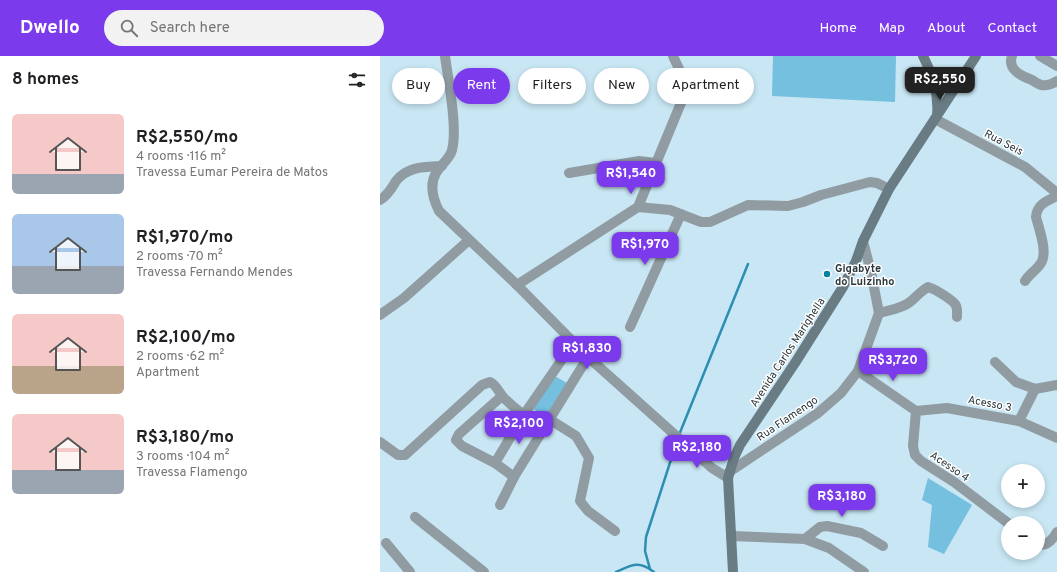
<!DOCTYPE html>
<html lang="en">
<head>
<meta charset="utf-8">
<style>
  :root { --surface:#fff; --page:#f2f2f2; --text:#202124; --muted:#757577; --accent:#7c3aed }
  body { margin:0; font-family:Overpass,sans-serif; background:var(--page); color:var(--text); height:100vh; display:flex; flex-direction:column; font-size:15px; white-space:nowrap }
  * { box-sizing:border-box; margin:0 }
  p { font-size:13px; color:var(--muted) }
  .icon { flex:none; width:22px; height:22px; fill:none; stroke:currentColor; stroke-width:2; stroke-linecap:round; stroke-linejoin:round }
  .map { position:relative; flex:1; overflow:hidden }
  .panel { display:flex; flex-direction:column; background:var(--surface); width:380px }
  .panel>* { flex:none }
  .top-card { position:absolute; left:12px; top:12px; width:380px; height:36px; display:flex; gap:8px }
  .fabs { position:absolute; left:621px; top:408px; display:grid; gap:8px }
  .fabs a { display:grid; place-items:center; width:44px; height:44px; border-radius:50%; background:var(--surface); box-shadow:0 2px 6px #0003; font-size:20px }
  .price { position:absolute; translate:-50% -34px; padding:0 9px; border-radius:8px; background:var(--accent); color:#fff; font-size:13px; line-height:26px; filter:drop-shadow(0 1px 2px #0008) }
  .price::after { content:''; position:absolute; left:50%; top:24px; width:12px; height:9px; margin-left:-6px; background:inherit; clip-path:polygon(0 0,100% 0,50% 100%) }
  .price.selected { background:#222; color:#fff }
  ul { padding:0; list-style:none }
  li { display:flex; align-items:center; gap:12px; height:100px; padding:0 12px }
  li span { display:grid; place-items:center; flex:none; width:112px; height:80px; border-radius:6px; color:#555 }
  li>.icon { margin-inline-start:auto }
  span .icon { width:48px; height:48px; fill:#fffc; stroke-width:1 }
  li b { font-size:17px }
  h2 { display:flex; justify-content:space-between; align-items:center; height:48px; padding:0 12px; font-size:17px }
  .tag { padding:0 14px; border-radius:18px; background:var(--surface); box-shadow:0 2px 6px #0003; font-size:14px; line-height:36px }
  .tag.selected { background:var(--accent); color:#fff }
  header { display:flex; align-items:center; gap:24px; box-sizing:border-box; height:56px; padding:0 20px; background:var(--accent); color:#fff }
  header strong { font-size:19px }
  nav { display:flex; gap:22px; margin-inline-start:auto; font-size:14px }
  .search { width:280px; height:36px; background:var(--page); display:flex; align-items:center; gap:10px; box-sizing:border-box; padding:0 14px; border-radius:22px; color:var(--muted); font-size:15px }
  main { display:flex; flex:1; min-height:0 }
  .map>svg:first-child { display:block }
  .green { fill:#75bfdf }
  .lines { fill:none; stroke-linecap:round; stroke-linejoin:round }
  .stream { stroke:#2d8eb1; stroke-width:2.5 }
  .street { stroke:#909ca2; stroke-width:10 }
  .secondary { stroke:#697b83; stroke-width:10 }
  .poi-dot { fill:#017fa5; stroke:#fff; stroke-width:1.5 }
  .labels { text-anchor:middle; stroke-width:3; stroke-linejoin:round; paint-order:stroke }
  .street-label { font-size:11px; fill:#2b373c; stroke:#fff }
  .poi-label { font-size:11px; font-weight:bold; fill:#2b373c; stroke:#fff; text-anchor:start }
</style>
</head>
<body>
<header>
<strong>Dwello</strong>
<div class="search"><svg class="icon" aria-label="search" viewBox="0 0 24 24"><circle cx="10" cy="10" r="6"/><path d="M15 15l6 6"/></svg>Search here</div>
<nav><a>Home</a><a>Map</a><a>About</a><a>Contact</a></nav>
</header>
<main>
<section class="panel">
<h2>8 homes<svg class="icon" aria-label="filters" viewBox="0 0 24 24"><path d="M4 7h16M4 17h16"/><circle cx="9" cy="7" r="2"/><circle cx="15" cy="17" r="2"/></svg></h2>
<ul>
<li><span style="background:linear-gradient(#f6c9c9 75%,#9aa5b1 0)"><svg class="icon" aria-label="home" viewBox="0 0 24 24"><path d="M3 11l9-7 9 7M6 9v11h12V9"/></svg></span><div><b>R$2,550/mo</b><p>4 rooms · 116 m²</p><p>Travessa Eumar Pereira de Matos</p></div></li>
<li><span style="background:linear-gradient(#a9c7e8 65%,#9aa5b1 0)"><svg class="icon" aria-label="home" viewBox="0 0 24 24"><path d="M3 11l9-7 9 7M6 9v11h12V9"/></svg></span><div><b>R$1,970/mo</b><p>2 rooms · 70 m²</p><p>Travessa Fernando Mendes</p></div></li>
<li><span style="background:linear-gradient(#f6c9c9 65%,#b9a48a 0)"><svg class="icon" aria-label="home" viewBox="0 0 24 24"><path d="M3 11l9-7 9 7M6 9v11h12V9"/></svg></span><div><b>R$2,100/mo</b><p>2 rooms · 62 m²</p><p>Apartment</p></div></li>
<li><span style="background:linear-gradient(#f6c9c9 70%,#9aa5b1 0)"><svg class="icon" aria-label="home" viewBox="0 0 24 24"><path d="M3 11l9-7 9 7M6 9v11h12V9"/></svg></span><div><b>R$3,180/mo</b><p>3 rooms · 104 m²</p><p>Travessa Flamengo</p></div></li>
</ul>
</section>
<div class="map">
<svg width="677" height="516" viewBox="0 0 677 516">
  <rect width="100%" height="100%" fill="#c8e6f4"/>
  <g class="green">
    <path d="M393 0H516L515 46 392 40Z"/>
    <path d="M171 318 187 327 167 361 150 351Z"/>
    <path d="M548 422 592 449 564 498 548 491 552 449 542 444Z"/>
  </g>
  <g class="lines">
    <g class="stream">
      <path d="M299 379 368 208"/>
      <path d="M270 513 265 495 266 481 297 385"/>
      <path d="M236 516C252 509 258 504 274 516"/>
    </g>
    <g class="street">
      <path d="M65 0C68 23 79 77 71 97 67 105 60 110 56 117 49 129 53 143 59 155L137 229 208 301 332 412 348 422"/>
      <path d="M632 0C627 14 642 20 652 24 655 26 658 28 661 29 667 30 672 28 677 25"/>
      <path d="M660 0 677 10"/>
      <path d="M555 63 645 111 677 137"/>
      <path d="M189 117 259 105 276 107"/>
      <path d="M0 144C7 140 12 132 16 125 28 110 45 111 62 110"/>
      <path d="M258 151 290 154 321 166H330L368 149 408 150 423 146 441 139 490 126 497 127 509 133"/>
      <path d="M645 225C649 218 657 214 661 207 668 196 659 173 656 161 657 148 667 145 677 140"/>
      <path d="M137 229 258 151 303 42C307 24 300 16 293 0"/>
      <path d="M499 257C509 254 521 253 530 246 536 241 541 235 548 231 555 233 571 243 575 248 578 252 577 256 577 261"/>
      <path d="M0 259 24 242 89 184"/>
      <path d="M250 271 301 158"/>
      <path d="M615 306 636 326 655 333 677 329"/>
      <path d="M478 315 536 355"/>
      <path d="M122 340 79 378 76 384 82 390 115 407 134 421"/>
      <path d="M536 355 533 390 535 399 541 405 574 426 628 467"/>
      <path d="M536 355 567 352 639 365 677 382"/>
      <path d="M169 363 196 380 209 402 200 445 208 455 235 475"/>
      <path d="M639 365 655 333"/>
      <path d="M0 386 18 399H25L102 329 110 326C117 329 118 336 124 342 136 354 149 363 163 372"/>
      <path d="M115 407 143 360 194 286"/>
      <path d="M349 416 438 357 461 337 478 315 499 257 491 216 483 185"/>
      <path d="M120 449 134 421 208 301"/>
      <path d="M35 461 104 516"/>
      <path d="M351 480 425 483 449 492 484 516"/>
      <path d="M425 483 440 471 447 470 481 477 503 490"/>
      <path d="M6 487 30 516"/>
      <path d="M658 488C667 491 673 483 677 476"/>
    </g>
    <g class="secondary">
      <path d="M543 0C553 19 559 39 557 60"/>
      <path d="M353 516 348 422 354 402 360 389 415 307 463 231 476 205 483 185 509 133 596 0"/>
    </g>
  </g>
  <circle class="poi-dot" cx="447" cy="218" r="4"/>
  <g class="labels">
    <g class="street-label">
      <text transform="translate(624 86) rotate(28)" y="4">Rua Seis</text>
      <text transform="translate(407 296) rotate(-57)" y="4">Avenida Carlos Marighella</text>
      <text transform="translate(610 347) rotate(11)" y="4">Acesso 3</text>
      <text transform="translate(407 362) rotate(-34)" y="4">Rua Flamengo</text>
      <text transform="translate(570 410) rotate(34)" y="4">Acesso 4</text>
    </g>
    <g class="poi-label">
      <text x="455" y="216">Gigabyte<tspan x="455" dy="13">do Luizinho</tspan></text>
    </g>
  </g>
</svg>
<div class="fabs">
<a>+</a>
<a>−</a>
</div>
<b class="price selected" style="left:560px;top:45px">R$2,550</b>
<b class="price" style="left:251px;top:139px">R$1,540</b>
<b class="price" style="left:265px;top:210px">R$1,970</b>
<b class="price" style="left:207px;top:314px">R$1,830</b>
<b class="price" style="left:513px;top:326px">R$3,720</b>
<b class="price" style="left:139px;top:389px">R$2,100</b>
<b class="price" style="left:317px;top:413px">R$2,180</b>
<b class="price" style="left:462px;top:462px">R$3,180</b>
<div class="top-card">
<a class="tag">Buy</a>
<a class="tag selected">Rent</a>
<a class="tag">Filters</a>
<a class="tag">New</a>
<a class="tag">Apartment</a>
</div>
</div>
</main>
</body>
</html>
